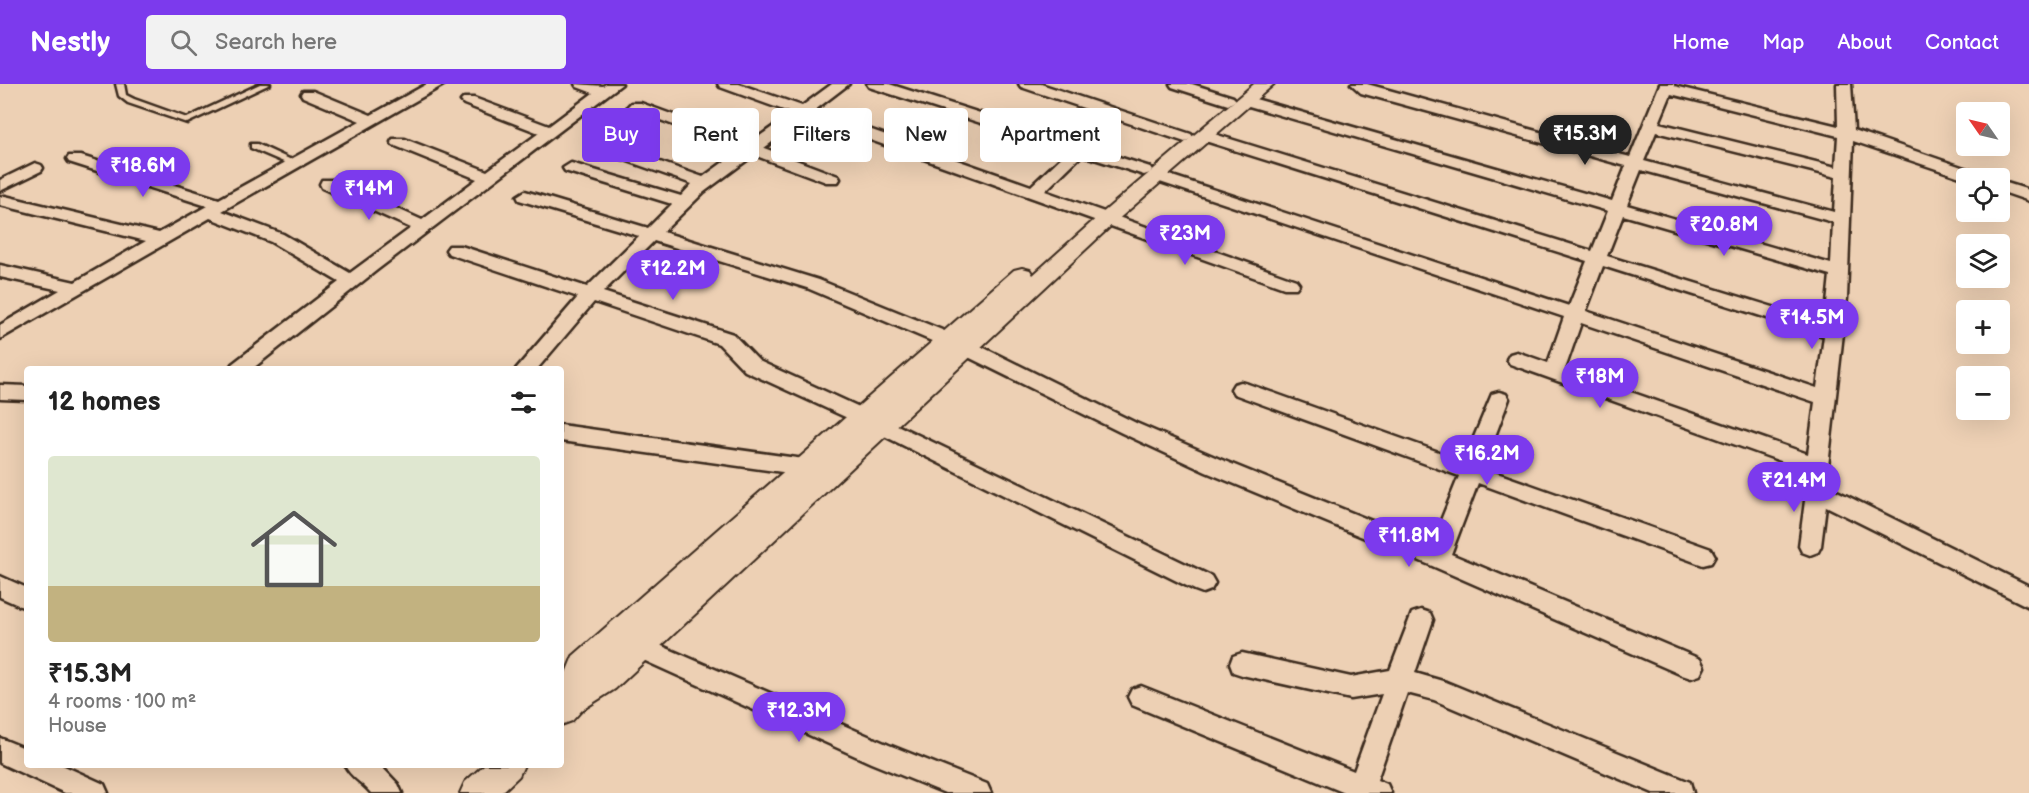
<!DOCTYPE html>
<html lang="en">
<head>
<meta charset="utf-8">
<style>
  :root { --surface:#fff; --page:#f2f2f2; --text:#222; --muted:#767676; --accent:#7c3aed }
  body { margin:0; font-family:"Balsamiq Sans",sans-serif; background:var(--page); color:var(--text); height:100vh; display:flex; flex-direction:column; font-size:22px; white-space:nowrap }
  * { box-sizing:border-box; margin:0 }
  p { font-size:20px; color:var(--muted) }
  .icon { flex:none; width:33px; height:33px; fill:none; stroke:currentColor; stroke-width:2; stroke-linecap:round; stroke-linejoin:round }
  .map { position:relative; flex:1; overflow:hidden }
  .drawer { position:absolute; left:24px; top:282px; width:540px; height:402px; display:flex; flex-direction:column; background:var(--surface); border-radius:6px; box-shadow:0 6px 24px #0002 }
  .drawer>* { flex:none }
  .guide { position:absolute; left:582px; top:24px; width:570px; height:54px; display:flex; gap:12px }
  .needle { width:39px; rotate:304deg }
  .buttons { position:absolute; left:1956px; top:18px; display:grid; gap:12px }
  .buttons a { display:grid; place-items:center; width:54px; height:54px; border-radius:6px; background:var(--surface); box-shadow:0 6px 24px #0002; font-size:30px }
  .price { position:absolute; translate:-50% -51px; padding:0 14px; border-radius:21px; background:var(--accent); color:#fff; font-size:20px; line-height:39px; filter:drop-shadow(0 2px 3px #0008) }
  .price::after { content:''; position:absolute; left:50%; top:36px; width:18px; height:14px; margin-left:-9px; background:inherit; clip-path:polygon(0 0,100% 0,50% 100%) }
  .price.selected { background:#222; color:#fff }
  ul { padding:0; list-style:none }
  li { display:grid; align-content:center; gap:12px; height:318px; padding:0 24px }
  li span { display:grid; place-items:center; height:186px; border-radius:6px; color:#555 }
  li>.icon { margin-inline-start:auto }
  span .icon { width:108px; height:108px; fill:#fffc; stroke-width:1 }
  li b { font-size:26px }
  h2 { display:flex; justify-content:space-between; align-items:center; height:72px; padding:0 24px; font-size:26px }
  .chip { padding:0 21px; border-radius:6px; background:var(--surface); box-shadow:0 6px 24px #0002; font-size:21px; line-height:54px }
  .chip.selected { background:var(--accent); color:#fff }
  header { display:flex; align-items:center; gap:36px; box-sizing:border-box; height:84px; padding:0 30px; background:var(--accent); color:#fff }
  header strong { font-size:28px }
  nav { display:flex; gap:33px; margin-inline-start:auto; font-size:21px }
  .search { width:420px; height:54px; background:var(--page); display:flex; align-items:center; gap:15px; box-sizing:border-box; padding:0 21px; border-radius:6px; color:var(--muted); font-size:22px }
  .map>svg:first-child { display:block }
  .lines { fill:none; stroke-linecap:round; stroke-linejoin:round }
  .service-casing { stroke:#3b2a1e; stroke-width:5 }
  .minor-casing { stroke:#3b2a1e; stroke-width:5 }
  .tertiary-casing { stroke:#3b2a1e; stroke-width:4 }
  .service { fill:#edd0b4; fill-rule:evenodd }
  .minor { fill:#edd0b4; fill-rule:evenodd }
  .tertiary { fill:#edd0b4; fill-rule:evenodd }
</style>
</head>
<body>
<header>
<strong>Nestly</strong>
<div class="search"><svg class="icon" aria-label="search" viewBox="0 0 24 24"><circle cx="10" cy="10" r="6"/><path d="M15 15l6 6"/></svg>Search here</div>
<nav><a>Home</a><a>Map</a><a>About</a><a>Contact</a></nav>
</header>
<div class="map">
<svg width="2029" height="709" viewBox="0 0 2029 709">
  <rect width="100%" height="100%" fill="#edd0b4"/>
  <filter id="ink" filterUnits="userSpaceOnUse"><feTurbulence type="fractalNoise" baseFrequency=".0167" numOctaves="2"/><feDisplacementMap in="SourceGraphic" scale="12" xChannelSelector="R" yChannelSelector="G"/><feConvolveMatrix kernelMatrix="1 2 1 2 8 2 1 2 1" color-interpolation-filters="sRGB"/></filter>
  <g filter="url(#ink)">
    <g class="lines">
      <defs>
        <g id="service">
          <path d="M116 0H124L126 11 134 15 187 34 260 0H270L187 39 128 19 119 12Z"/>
          <path d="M251 60H257L300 80 299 82H293L251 64Z"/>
        </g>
        <g id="minor">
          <path d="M427 0H445L222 127 283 150 350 189 411 144 322 104 320 100 322 96H334L422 136 477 95 393 61 391 58 393 55H405L487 87 539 49 464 20 461 17 464 14H474L549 42 593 9 577 3 575 0 603 2 606 0H622L377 186 252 285H229L232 280 339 198 271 158 210 134 0 255V241L60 206 0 193V181L75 198 146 157 0 121V113L5 112 159 149 207 122 69 78 67 75 69 72H81L219 115 360 37 303 13 301 10 303 7H313L371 31Z"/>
          <path d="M718 0H739L802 22 832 0H849L815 26 1031 102 1068 67 869 3 867 0H889L1150 83 1152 86 1150 89 1144 91 1082 71 1045 107 1296 196 1299 200 1296 204H1284L806 33 764 64 838 92 840 95 838 98H826L754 71 704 108 663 148 819 196 974 259 1136 339 1222 376 1431 461 1459 392 1234 310 1231 305 1234 300 1241 298 1248 300 1464 377 1492 310 1499 308 1506 310 1509 315 1483 384 1711 465 1715 472 1711 479 1703 481 1478 399 1451 470 1700 575 1704 583 1700 591 1691 594 1682 591 1430 481 1206 388 1122 349 960 269 807 204 654 157 603 208 733 250 759 277 868 327 1211 492 1215 499 1211 506 1203 509 1195 506 854 337 745 287 719 260 594 218 537 285H516L578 213 449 170 446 166 449 162H461L587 203 639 152 519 116 517 112 525 107 648 144 672 120 565 87 563 84 571 79 681 112 692 100 591 64 589 61 591 58H603L703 93 740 66 631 25 628 22 631 19H641L750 59 792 29 720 3Z"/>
          <path d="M1019 0H1041L1191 50 1193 53 1185 58 1179 56 1021 3Z"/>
          <path d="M1170 0H1192L1233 13 1236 16 1228 21 1172 3Z"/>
          <path d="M1351 0H1367L1630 73 1660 0H1674V2L1838 42 1837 0H1851L1854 46 1985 91 1987 94 1966 95 1853 57 1847 214 1827 391 1828 400 1833 405 2029 502V523L1826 422 1821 462 1818 468 1810 471 1802 468 1799 462 1807 402 1806 386 1510 280 1507 275 1510 270 1517 268 1548 279 1564 233 1151 95 1149 92 1151 89H1163L1569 222 1587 177 1199 55 1197 52 1205 47 1211 49 1592 167 1608 127 1242 20 1239 17 1242 14H1252L1612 117 1626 82 1361 9ZM1671 10 1838 52 1836 83 1659 39ZM1656 48 1836 93 1834 128 1644 77ZM1641 86 1833 138 1831 180 1627 121ZM1623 131 1830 191 1825 239 1607 172ZM1603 182 1824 252 1817 304 1586 227ZM1581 239 1815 318 1808 370 1565 285Z"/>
          <path d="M35 79 41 81 43 84 41 87 0 107V96Z"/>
          <path d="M2000 97 2029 106V117L2000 107Z"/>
          <path d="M0 301 27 302V316L0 315Z"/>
          <path d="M561 341 804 375 812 377 815 383 812 389 804 391 561 357Z"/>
          <path d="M0 492 27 504V525L0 513Z"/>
          <path d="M1421 526 1430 529 1433 536 1415 589 1446 598 1690 698 1693 709H1653L1434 616 1407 609 1377 696 1387 700 1391 709H1345L1132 621 1128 613 1132 605 1141 602 1354 687 1382 610 1351 615 1242 591 1233 588 1230 580 1233 572 1242 569 1351 593 1390 586 1412 529Z"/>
          <path d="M639 552 889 661 987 700 991 709H945L871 679 630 570 627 563 630 556Z"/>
          <path d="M0 654 27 665V681H62L104 700 108 709H65L0 679Z"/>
          <path d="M345 681H380L398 700 402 709H371C362 698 350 693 345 681Z"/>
        </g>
        <g id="tertiary">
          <path d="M1254 0H1274L1115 138 615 605 582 626 572 637 561 641V601L573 572 1014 186 1022 184 1030 186 1033 191 1101 130Z"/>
          <path d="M484 681H524L519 692 501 709H460L465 698Z"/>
        </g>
      </defs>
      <use href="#service" class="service-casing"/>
      <use href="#minor" class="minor-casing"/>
      <use href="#tertiary" class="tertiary-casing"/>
      <use href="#service" class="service"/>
      <use href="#minor" class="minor"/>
      <use href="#tertiary" class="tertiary"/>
    </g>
  </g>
</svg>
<div class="buttons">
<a><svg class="needle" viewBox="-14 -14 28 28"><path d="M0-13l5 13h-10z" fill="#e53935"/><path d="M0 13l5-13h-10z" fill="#767676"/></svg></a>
<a><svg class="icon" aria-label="locate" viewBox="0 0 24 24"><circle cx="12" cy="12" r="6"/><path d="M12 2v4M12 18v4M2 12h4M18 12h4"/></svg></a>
<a><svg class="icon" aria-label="layers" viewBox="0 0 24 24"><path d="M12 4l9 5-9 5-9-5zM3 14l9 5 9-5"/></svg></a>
<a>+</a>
<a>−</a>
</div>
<b class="price selected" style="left:1585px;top:82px">₹15.3M</b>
<b class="price" style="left:143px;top:114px">₹18.6M</b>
<b class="price" style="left:369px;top:137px">₹14M</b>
<b class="price" style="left:1724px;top:173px">₹20.8M</b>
<b class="price" style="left:1185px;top:182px">₹23M</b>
<b class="price" style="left:673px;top:217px">₹12.2M</b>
<b class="price" style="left:1812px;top:266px">₹14.5M</b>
<b class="price" style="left:1600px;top:325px">₹18M</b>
<b class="price" style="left:1487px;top:402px">₹16.2M</b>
<b class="price" style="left:1794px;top:429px">₹21.4M</b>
<b class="price" style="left:1409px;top:484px">₹11.8M</b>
<b class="price" style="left:799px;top:659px">₹12.3M</b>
<div class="guide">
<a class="chip selected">Buy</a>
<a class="chip">Rent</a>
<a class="chip">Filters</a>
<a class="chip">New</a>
<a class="chip">Apartment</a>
</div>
<section class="drawer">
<h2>12 homes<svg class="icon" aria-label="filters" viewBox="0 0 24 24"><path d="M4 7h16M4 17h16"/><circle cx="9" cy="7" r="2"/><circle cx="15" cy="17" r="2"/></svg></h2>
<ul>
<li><span style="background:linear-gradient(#dfe7d0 70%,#c2b280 0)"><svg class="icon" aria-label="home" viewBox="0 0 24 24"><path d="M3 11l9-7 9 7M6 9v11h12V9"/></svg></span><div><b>₹15.3M</b><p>4 rooms · 100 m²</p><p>House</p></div></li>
</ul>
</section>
</div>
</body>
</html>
